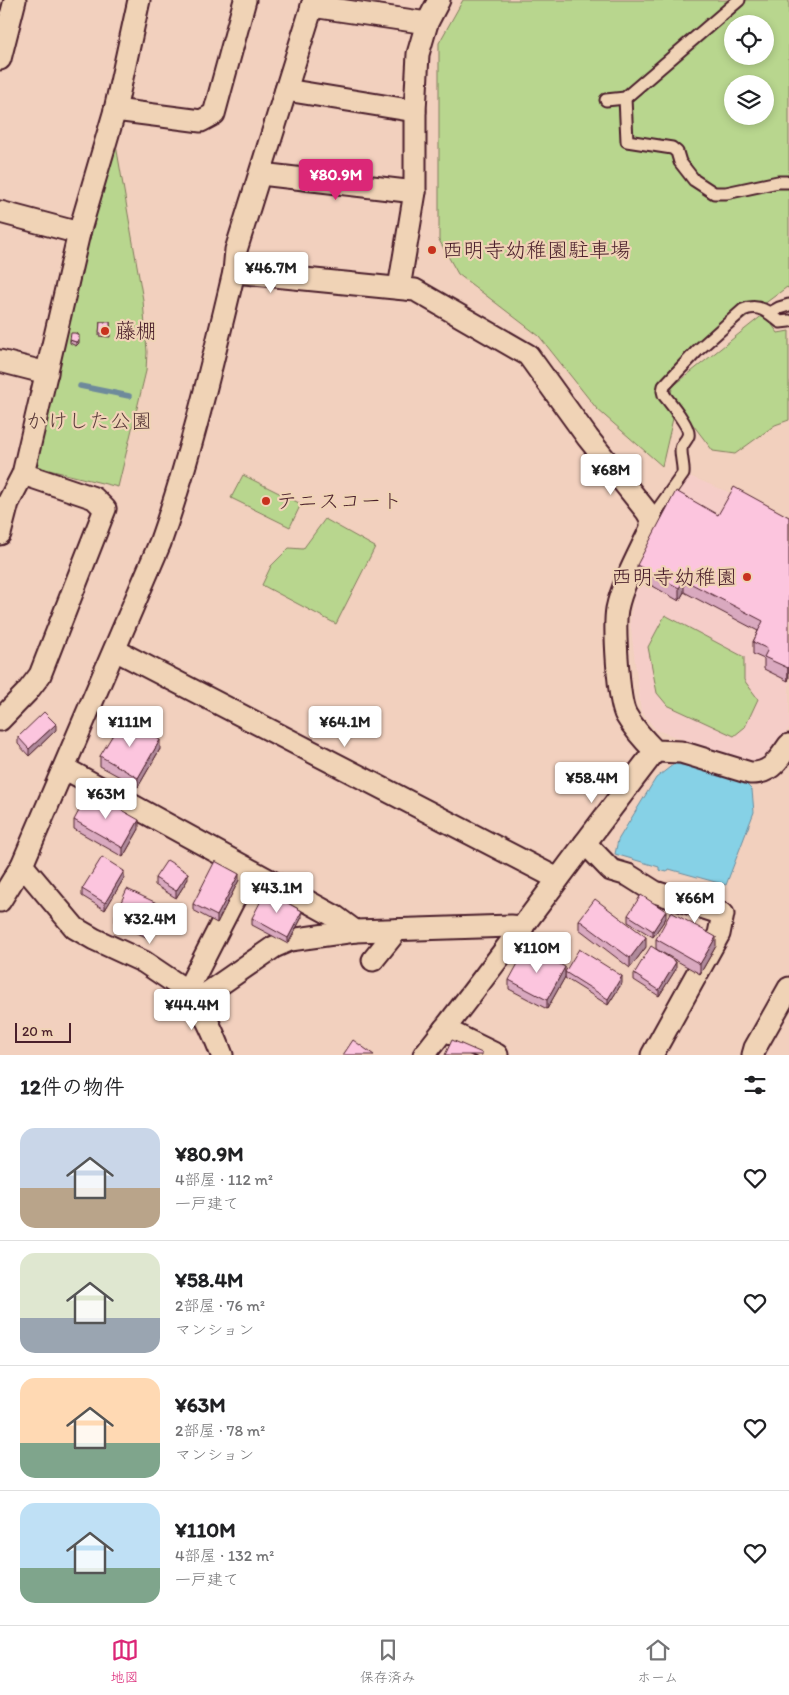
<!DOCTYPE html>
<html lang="ja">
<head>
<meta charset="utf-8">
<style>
  :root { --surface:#fff; --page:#f2f2f2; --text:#202124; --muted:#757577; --line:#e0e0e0; --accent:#db2777 }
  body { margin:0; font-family:Itim,"Klee One",sans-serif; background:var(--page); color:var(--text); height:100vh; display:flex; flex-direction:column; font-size:19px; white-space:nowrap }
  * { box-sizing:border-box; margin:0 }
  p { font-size:16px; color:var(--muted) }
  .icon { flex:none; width:28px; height:28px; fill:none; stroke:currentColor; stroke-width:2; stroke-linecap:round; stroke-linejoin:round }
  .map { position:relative; height:1055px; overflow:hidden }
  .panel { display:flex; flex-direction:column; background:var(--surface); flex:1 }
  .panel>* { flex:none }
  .tools { position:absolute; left:724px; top:15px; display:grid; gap:10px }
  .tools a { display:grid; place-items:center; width:50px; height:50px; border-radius:50%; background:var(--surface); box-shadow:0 2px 8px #0003; font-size:25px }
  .scale { position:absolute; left:15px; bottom:12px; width:56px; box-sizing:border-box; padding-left:5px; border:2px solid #4a1f2b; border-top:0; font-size:14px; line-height:18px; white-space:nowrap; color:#4a1f2b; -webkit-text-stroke:4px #f0d3b6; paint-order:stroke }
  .price { position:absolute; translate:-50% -42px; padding:0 11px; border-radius:5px; background:#fff; color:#222; font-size:16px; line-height:32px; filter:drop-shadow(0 1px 2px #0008) }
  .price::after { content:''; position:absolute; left:50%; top:30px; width:15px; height:11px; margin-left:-8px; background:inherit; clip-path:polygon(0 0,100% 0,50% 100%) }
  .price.current { background:var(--accent); color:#fff }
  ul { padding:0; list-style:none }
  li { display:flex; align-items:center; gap:15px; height:125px; padding:0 20px }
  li+li { border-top:1px solid var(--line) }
  li span { display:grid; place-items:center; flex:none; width:140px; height:100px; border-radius:15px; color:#555 }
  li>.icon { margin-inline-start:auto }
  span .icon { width:60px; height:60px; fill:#fffc; stroke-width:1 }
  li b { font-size:21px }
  h2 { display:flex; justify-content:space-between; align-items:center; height:60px; padding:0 20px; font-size:21px }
  .tab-bar { display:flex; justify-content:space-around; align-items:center; height:70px; border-top:1px solid var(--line); background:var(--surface); font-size:14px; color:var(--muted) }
  .tab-bar a { display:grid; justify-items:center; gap:2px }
  .tab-bar .current { color:var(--accent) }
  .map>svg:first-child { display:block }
  .built { fill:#f5cdc8 }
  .green { fill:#b8d68e; stroke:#817a5c; fill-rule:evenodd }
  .water { fill:#86d1e6; stroke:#6e8a9b }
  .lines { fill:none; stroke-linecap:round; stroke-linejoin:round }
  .stream { stroke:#6e8a9b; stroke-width:5.5 }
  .service-casing { stroke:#4a1f2b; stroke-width:15 }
  .minor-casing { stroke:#4a1f2b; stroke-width:25 }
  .service { stroke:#f0d3b6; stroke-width:11 }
  .minor { stroke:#f0d3b6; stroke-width:21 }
  .wall { fill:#d9a9bf; stroke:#4a1f2b }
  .shaded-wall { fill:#b08a9b; stroke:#4a1f2b }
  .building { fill:#fcc5de; stroke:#4a1f2b }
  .poi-dot { fill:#c8321e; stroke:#f0d3b6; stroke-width:2 }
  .labels { text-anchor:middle; stroke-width:4.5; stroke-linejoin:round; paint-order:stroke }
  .poi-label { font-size:21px; fill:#4a1f2b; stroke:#f0d3b6; text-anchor:start }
  .park-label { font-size:21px; fill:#5a3a3a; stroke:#f0d3b6 }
</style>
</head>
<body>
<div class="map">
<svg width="789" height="1055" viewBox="0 0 789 1055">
  <rect width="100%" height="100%" fill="#f2d0be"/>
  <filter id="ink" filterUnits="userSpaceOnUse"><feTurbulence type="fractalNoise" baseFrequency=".02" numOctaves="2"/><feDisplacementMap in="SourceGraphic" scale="10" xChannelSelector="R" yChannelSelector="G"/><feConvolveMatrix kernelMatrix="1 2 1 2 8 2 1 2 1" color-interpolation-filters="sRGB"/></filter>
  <g filter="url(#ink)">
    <path class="built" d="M682 473 789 517V728L776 749 757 765 656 730 641 711 630 621 636 581 666 518 662 508Z"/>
    <g class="green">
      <path d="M463 0H789V289L787 287 665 378 674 414 662 466 597 409 539 336 458 274 439 240V43ZM732 24H765V56H732ZM732 84H765V116H732Z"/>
      <path d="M116 145 143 300 147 352 146 371 118 487 37 467 34 463 92 229Z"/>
      <path d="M764 314 778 333 789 331V420L775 425 735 454 713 451 671 396 672 387Z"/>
      <path d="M243 475 301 504 290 527 231 498Z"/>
      <path d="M325 519 375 547 336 624 262 585 271 566 289 548 303 549Z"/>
      <path d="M665 615 744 657V680L758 699 745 727 734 736 667 705 657 693 648 647Z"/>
    </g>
    <path class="water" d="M674 764 690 766 746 784 752 790 754 812 726 885 669 869 667 872 659 870V867L615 854 618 840 656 778Z"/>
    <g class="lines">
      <path class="stream" d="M80 386 129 396"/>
      <defs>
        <g id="service">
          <path d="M625 98 627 141 672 148 677 152 680 162 694 180 714 193H726L778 182H789"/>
          <path d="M606 100 625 98 739 0"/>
          <path d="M770 313 779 308 789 305"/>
          <path d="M651 519 683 474C684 466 681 459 681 450 681 444 686 442 688 436 691 428 670 403 664 395L663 391 664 386 698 350 743 310C758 303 769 312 780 322L789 321"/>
        </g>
        <g id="minor">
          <path d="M312 6 427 23"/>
          <path d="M0 59 15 0"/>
          <path d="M286 90 415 111"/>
          <path d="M115 110 201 121 214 114 245 0"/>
          <path d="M261 174 415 192"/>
          <path d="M0 212 79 233"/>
          <path d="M234 272 415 290 528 355 588 438 647 512 651 519V528C640 552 622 584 617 609 614 626 618 701 626 715 634 729 644 740 655 751L681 752 750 773C771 774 778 760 789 745"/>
          <path d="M399 288 415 192V111L418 54 427 23 439 0"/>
          <path d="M0 361 47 373"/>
          <path d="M0 534 8 503 23 474 79 233 115 110 139 0"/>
          <path d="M115 650 558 879"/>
          <path d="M0 720 27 692 40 675 105 509 94 498 23 474"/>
          <path d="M64 768 336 917 355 931 511 926 523 927"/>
          <path d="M585 843 611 870 628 875 655 892 723 914 719 934 652 1055"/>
          <path d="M22 865 75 928 94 939 144 962 187 991 249 870"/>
          <path d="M0 901 22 865 160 543C191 455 212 364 234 272L236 250 314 0"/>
          <path d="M373 960 397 930"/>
          <path d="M187 991C204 1010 213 1032 222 1055"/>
          <path d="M196 1001 274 947 290 940 355 931"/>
          <path d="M444 1029 497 1055"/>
          <path d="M424 1055C503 955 577 852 655 751"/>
          <path d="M753 1055 755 1048 789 988"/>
        </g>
      </defs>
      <use href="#service" class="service-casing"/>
      <use href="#minor" class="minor-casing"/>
      <use href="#service" class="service"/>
      <use href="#minor" class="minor"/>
    </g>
    <g class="wall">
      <path d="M100 322H110V337L99 336Z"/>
      <path d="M70 340 79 343 76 346 70 343Z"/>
      <path d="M718 515 789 517 788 681 764 669V659L753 654V642L758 631 684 592 679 601 637 577V565Z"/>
      <path d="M56 730 29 756 18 744V737Z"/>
      <path d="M160 749 138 787 100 766V756Z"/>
      <path d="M74 820 139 829 123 857 74 829Z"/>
      <path d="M124 878 105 910 82 896V889Z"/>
      <path d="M155 878 188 879 176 898 155 885Z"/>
      <path d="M239 880 217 923 193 910V904Z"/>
      <path d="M163 913 150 939 115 922V915Z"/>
      <path d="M628 915 666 918 653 937 628 922Z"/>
      <path d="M302 917 288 944 252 925V918Z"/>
      <path d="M579 920 646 947 630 968 579 929Z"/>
      <path d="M656 939 716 946 700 974 656 949Z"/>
      <path d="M676 969 659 996 634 980V974Z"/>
      <path d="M565 972 622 983 608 1005 565 978Z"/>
      <path d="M565 977 547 1009 509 989V980Z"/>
    </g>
    <g class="shaded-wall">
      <path d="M79 340V343L76 346V342Z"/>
      <path d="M684 580V592L679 601V588Z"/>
      <path d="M789 666V678L788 681V668Z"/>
      <path d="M56 724V730L29 756V749Z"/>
      <path d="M160 740V749L138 787V778Z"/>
      <path d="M139 820V829L123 857V848Z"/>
      <path d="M124 871V878L105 910V903Z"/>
      <path d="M188 873V879L176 898V891Z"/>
      <path d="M239 874V880L217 923V916Z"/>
      <path d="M163 906V913L150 939V933Z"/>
      <path d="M302 911V917L288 944V938Z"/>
      <path d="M666 911V918L653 937V931Z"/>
      <path d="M646 937V947L630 968V958Z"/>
      <path d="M716 937V946L700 974V964Z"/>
      <path d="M676 962V969L659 996V990Z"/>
      <path d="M565 967V977L547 1009V1000Z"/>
      <path d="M622 976V983L608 1005V999Z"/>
    </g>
    <g class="building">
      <path d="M100 322H110V333H99Z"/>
      <path d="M71 333H75L79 335V340L76 342 70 340Z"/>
      <path d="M734 487 789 517V666L788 668 764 657 768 649 753 642 763 621 684 580 679 588 637 565 676 491 718 515Z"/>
      <path d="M44 712 56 724 29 749 18 737Z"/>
      <path d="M123 718 160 740 138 778 100 756Z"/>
      <path d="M89 792 139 820 123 848 74 820Z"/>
      <path d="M102 857 124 871 105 903 82 889Z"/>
      <path d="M167 860 188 873 176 891 155 878Z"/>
      <path d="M215 861 239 874 217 916 193 904Z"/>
      <path d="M127 889 163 906 150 933 115 915Z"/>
      <path d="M266 891 302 911 288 938 252 918Z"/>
      <path d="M641 895 666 911 653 931 628 915Z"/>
      <path d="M595 899 646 937 630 958 579 920Z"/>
      <path d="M671 912 716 937 700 964 656 939Z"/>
      <path d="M651 946 676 962 659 990 634 974Z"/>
      <path d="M527 947 565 967 547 1000 509 980Z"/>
      <path d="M579 949 622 976 608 999 565 972Z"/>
      <path d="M353 1040 374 1055H343Z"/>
      <path d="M452 1040 482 1053V1055H445Z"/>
    </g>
  </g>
  <g class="poi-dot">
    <circle cx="432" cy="250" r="5"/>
    <circle cx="105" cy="331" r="5"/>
    <circle cx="266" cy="501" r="5"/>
    <circle cx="747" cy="577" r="5"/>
  </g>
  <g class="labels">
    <g class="poi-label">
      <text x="442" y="257">西明寺幼稚園駐車場</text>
      <text x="115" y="338">藤棚</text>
      <text x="276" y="508">テニスコート</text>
      <text x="737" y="584" text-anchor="end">西明寺幼稚園</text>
    </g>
    <g class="park-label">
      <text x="89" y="428">かけした公園</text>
    </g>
  </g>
</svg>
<div class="tools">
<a><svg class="icon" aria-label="locate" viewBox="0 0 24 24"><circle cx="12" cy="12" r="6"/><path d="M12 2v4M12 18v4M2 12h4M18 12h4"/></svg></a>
<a><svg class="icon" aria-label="layers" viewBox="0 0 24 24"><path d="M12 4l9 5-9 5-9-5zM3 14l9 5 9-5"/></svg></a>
</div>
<div class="scale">20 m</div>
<b class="price current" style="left:336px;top:201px">¥80.9M</b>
<b class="price" style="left:271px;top:294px">¥46.7M</b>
<b class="price" style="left:611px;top:496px">¥68M</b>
<b class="price" style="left:130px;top:748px">¥111M</b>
<b class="price" style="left:345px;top:748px">¥64.1M</b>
<b class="price" style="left:592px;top:804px">¥58.4M</b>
<b class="price" style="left:106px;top:820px">¥63M</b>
<b class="price" style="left:277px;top:914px">¥43.1M</b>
<b class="price" style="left:695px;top:924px">¥66M</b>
<b class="price" style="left:150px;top:945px">¥32.4M</b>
<b class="price" style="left:537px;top:974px">¥110M</b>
<b class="price" style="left:192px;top:1031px">¥44.4M</b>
</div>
<section class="panel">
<h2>12件の物件<svg class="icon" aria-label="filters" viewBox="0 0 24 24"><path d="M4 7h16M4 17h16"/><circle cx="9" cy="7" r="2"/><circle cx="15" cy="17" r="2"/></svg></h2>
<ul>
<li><span style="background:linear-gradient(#c9d6e8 60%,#b9a48a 0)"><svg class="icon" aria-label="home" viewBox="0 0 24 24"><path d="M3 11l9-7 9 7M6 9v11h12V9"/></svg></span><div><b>¥80.9M</b><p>4部屋 · 112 m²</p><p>一戸建て</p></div><svg class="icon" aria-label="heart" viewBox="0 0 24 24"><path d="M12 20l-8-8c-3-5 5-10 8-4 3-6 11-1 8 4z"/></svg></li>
<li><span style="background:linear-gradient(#dfe7d0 65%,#9aa5b1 0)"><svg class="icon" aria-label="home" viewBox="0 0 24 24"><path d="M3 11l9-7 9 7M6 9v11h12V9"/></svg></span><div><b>¥58.4M</b><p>2部屋 · 76 m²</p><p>マンション</p></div><svg class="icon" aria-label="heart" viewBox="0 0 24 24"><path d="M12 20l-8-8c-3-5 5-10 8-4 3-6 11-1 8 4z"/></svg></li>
<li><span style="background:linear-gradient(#ffd9b3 65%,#7fa58c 0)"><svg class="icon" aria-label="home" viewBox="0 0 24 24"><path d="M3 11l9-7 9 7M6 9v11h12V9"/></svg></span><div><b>¥63M</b><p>2部屋 · 78 m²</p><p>マンション</p></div><svg class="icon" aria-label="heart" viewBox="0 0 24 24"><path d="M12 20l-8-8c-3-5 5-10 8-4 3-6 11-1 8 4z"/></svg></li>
<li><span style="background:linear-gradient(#bfe0f5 65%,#7fa58c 0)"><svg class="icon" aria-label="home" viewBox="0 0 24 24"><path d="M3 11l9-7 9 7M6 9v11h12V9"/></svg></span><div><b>¥110M</b><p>4部屋 · 132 m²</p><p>一戸建て</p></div><svg class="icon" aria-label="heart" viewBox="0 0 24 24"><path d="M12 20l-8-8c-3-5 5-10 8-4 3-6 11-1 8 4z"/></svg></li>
</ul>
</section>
<nav class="tab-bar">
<a class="current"><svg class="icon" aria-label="map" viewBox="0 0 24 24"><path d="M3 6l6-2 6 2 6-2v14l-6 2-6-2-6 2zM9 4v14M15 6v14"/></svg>地図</a>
<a><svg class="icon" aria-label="saved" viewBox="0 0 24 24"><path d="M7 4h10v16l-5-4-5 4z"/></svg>保存済み</a>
<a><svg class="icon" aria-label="home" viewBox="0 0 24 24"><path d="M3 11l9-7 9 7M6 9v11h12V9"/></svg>ホーム</a>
</nav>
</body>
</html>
